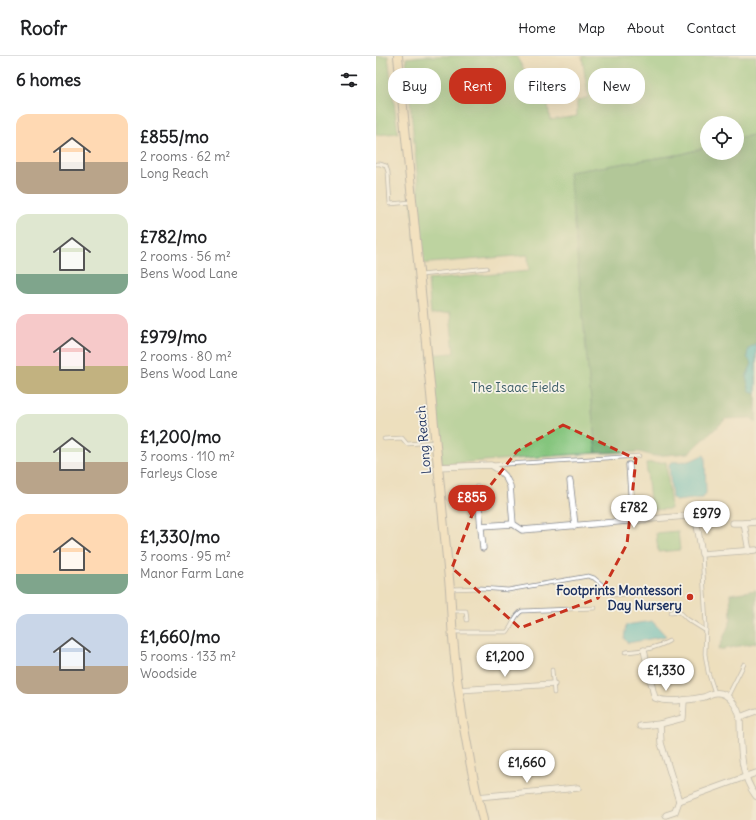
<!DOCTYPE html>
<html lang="en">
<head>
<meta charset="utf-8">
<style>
  :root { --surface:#fff; --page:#f2f2f2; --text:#202124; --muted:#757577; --line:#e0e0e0; --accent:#c8321e }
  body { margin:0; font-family:Delius,sans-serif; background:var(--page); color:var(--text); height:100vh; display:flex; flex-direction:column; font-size:15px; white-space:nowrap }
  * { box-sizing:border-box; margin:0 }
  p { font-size:13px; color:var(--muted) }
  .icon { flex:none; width:22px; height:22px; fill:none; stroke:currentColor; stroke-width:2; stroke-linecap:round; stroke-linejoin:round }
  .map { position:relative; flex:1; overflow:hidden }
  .drawer { display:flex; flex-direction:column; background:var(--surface); width:376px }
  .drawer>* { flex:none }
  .top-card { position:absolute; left:12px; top:12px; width:308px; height:36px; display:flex; gap:8px }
  .fabs { position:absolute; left:324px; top:60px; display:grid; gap:8px }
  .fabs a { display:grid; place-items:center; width:44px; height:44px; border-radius:50%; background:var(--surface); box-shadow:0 4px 16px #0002; font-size:20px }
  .price { position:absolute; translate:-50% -34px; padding:0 9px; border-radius:14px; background:#fff; color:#222; font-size:13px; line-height:26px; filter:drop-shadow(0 1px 2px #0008) }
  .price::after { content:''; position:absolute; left:50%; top:24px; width:12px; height:9px; margin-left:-6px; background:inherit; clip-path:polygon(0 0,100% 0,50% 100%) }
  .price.active { background:var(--accent); color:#fff }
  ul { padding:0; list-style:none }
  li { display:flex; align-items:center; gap:12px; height:100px; padding:0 16px }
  li span { display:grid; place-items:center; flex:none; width:112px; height:80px; border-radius:12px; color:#555 }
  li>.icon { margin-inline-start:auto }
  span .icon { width:48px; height:48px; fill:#fffc; stroke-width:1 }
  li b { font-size:17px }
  h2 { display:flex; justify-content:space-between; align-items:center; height:48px; padding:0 16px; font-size:17px }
  .tag { padding:0 14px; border-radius:16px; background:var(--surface); box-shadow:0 4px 16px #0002; font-size:14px; line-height:36px }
  .tag.active { background:var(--accent); color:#fff }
  header { display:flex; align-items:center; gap:24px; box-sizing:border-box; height:56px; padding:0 20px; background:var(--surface); border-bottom:1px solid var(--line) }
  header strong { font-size:19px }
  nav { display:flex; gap:22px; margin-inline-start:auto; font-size:14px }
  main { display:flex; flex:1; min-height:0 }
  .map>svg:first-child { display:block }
  .green { fill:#84c57d; stroke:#507a6e }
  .forest { fill:#6baa6c; stroke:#436c65 }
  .water { fill:#52c0c8; stroke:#367893 }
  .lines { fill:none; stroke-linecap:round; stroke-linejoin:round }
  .lane-casing { stroke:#84878e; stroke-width:4.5 }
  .street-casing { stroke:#84878e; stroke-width:7 }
  .secondary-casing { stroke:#84878e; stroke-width:10 }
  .lane { stroke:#fff; stroke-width:3 }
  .street { stroke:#fff; stroke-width:5.5 }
  .secondary { stroke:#fbe6c3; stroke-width:8 }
  .marked { fill:none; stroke:#c8321e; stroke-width:3; stroke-dasharray:8 5; stroke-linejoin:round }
  .poi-dot { fill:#c8321e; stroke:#f7f3e8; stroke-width:1.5 }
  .labels { text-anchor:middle; stroke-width:3.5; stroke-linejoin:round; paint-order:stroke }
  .park-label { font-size:13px; fill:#3a5c67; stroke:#f7f3e8 }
  .street-label { font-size:13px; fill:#1b2f5e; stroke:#f7f3e8 }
  .poi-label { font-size:13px; font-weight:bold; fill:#1b2f5e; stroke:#f7f3e8; text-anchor:end }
</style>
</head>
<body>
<header>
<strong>Roofr</strong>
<nav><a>Home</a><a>Map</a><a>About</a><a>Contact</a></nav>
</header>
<main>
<section class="drawer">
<h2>6 homes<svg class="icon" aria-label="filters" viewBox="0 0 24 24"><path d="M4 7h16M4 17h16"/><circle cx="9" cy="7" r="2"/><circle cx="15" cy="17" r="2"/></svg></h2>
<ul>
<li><span style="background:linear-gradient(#ffd9b3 60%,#b9a48a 0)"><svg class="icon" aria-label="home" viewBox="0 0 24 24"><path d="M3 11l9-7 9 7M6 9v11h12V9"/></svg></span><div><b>£855/mo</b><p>2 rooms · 62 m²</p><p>Long Reach</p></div></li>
<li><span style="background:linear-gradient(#dfe7d0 75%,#7fa58c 0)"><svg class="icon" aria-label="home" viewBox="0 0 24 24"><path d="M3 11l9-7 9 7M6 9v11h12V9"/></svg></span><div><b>£782/mo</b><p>2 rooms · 56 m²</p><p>Bens Wood Lane</p></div></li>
<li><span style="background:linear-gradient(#f6c9c9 65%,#c2b280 0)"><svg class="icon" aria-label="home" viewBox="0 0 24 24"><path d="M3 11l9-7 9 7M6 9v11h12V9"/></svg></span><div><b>£979/mo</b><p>2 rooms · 80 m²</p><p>Bens Wood Lane</p></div></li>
<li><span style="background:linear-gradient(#dfe7d0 60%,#b9a48a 0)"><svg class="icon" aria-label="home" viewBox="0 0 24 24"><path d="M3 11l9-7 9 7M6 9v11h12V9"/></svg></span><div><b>£1,200/mo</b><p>3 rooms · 110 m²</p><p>Farleys Close</p></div></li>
<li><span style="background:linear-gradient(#ffd9b3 75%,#7fa58c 0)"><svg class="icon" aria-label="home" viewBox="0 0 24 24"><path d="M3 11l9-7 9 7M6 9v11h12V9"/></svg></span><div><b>£1,330/mo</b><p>3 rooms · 95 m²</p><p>Manor Farm Lane</p></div></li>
<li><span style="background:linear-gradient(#c9d6e8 65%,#b9a48a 0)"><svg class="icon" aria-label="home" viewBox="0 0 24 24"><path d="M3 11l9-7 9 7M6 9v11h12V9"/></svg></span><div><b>£1,660/mo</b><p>5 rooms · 133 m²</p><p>Woodside</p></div></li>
</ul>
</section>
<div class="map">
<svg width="380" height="764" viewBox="0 0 380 764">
  <rect width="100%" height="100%" fill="#f7f3e8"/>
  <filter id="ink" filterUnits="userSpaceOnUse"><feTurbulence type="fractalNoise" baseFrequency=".025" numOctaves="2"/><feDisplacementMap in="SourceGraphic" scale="8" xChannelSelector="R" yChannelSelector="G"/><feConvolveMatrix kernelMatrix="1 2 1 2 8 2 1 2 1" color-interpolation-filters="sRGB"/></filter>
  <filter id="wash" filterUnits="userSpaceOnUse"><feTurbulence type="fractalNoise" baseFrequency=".012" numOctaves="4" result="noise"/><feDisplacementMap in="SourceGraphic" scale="16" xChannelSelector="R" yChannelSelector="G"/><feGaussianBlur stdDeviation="0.9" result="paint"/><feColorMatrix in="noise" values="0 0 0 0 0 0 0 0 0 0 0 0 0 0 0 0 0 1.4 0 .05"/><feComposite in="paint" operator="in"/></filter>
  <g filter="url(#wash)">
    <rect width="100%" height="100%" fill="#eddfbd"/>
    <g class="green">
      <path d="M0 0H12L22 77 0 79Z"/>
      <path d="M50 0H140L150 17 156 43 171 41 174 64 201 60V45L212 41 206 0H380V78L361 83V67H331V91L306 98 194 116 220 397 66 408 52 299 78 297 74 257 55 259 52 224 153 215 152 199 42 208 35 139 43 137 30 2Z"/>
      <path d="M290 406 295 453 275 454 270 407Z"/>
      <path d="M302 475 304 494 282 496 280 477Z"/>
    </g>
    <g class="forest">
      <path d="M380 78V366L375 362 350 363 313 397 278 400 263 396 220 397 193 116 306 98 331 91V97H361V83Z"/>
      <path d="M380 534V587L342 594 355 564 354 538Z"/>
    </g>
    <g class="water">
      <path d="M380 287V337L374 335 370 321 376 308 371 301 372 293Z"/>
      <path d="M327 399 329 400 330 437 327 442 300 445 296 442 293 409 296 406 314 405Z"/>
      <path d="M276 565 290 580 252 587 248 583 250 569Z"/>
    </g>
  </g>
  <g filter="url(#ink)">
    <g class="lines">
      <defs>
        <g id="lane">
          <path d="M0 108H4L10 110 12 116 14 148 35 146"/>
          <path d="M45 219 111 212"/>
          <path d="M8 383 26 382 31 388 59 386"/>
          <path d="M115 409 263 400"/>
          <path d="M326 498 330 569 329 598 332 616 339 637"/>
          <path d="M75 533 105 532 132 534 212 520 218 522 238 539 250 538V530"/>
          <path d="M77 555H90L91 564"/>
          <path d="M295 556 303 555 311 563 330 575"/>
          <path d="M78 576H131C137 570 138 559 146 555L219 552"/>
          <path d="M249 596C265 595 279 593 293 585"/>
          <path d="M176 614 178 637"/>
          <path d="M352 640 368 608"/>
        </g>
        <g id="street">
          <path d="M253 409 257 464"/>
          <path d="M61 411 115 409 123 414 129 420 134 430 137 468 146 474 311 460 320 463 326 498 380 494"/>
          <path d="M194 425 199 470"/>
          <path d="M101 432 107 492"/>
          <path d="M357 467H368"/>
          <path d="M105 470 137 468"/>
          <path d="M373 495 368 467 380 466"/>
          <path d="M268 594 277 635 279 642C292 647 315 644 328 641 332 640 335 637 339 637 352 635 363 652 364 663 365 690 363 718 380 740"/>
          <path d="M82 634 178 628"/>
          <path d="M364 661 380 655"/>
          <path d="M264 670 284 668"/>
          <path d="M101 741 202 732"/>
          <path d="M303 745 380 717"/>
          <path d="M290 759 299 756 303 745 285 687 284 668 307 662 308 644"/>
        </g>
        <path id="secondary" d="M22 0 74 533C77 611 88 688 107 764"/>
      </defs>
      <use href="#lane" class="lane-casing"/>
      <use href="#street" class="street-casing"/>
      <use href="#secondary" class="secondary-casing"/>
      <use href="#lane" class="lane"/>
      <use href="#street" class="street"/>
      <use href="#secondary" class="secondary"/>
    </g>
  </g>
  <path d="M0 0H380V764H0ZM187 369 260 403 251 488 222 542 144 572 76 512 100 448 141 395Z" fill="#eddfbd" fill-opacity=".55" fill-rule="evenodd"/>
  <path class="marked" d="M187 369 260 403 251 488 222 542 144 572 76 512 100 448 141 395Z"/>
  <circle class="poi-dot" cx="314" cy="541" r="4"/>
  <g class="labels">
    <g class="park-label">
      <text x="142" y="336">The Isaac Fields</text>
    </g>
    <g class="street-label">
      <text transform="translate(47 384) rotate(-95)" y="5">Long Reach</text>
    </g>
    <g class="poi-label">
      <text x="306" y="539">Footprints Montessori<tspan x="306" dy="15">Day Nursery</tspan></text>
    </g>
  </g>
</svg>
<div class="fabs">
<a><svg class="icon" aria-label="locate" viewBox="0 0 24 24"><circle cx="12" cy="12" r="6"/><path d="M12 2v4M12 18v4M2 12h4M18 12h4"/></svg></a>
</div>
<b class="price active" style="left:96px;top:463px">£855</b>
<b class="price" style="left:258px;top:473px">£782</b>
<b class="price" style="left:331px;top:479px">£979</b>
<b class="price" style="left:129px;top:622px">£1,200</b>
<b class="price" style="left:290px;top:636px">£1,330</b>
<b class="price" style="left:151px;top:728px">£1,660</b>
<div class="top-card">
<a class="tag">Buy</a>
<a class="tag active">Rent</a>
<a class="tag">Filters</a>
<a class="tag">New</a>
</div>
</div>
</main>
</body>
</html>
